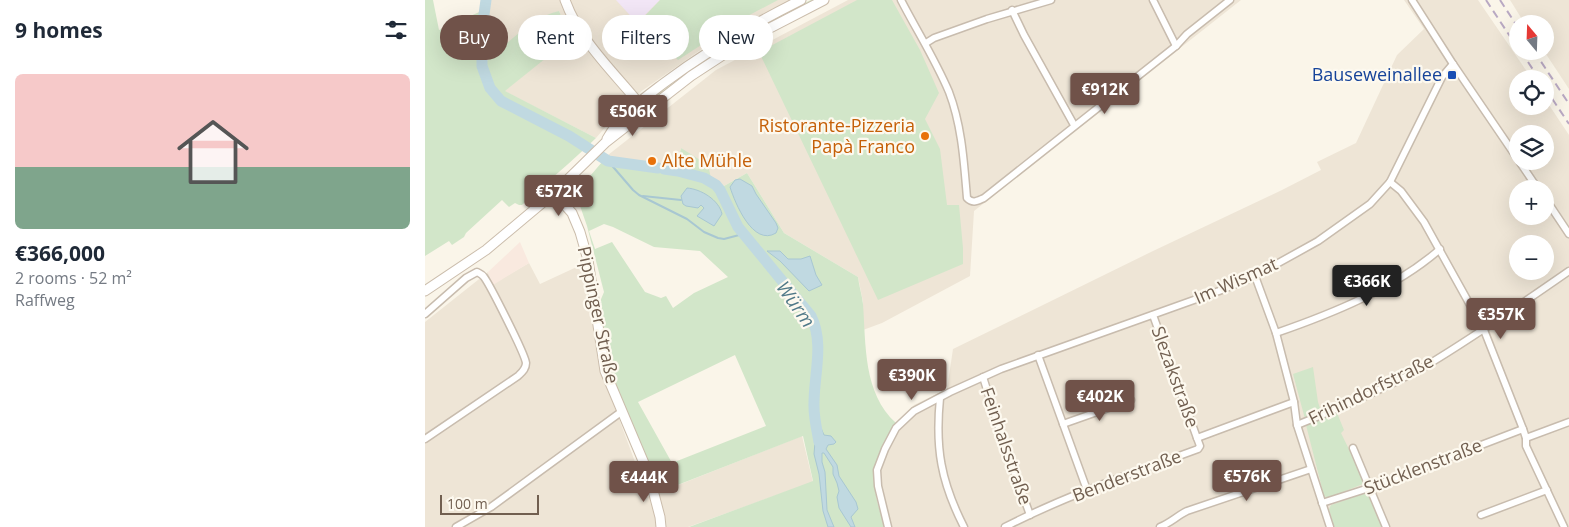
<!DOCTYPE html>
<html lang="en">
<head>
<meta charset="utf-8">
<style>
  :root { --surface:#fff; --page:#f6f6f7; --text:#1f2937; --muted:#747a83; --accent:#705249 }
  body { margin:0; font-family:"Open Sans",sans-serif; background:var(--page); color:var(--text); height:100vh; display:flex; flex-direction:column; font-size:19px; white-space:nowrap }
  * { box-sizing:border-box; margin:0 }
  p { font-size:16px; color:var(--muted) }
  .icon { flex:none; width:28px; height:28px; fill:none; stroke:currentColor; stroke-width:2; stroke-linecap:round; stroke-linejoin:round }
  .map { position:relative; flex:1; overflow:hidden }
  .sheet { display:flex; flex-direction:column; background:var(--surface); width:425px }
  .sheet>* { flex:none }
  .banner { position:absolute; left:15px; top:15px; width:475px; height:45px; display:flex; gap:10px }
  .needle { width:32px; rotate:341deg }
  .fabs { position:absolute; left:1084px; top:15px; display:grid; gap:10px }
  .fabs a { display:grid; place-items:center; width:45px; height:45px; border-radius:50%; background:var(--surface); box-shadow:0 5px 20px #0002; font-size:25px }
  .scale { position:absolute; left:15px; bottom:12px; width:99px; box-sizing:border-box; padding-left:5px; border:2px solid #715f50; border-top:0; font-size:14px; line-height:18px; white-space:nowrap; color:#715f50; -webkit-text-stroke:4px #fdf9ef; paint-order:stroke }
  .price { position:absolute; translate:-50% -42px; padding:0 11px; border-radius:5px; background:var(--accent); color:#fff; font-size:16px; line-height:32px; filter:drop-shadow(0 1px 2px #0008) }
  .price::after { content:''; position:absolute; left:50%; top:30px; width:15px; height:11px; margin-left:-8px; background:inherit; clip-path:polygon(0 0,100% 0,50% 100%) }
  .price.active { background:#222; color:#fff }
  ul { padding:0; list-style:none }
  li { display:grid; align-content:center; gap:10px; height:265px; padding:0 15px }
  li span { display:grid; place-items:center; height:155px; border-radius:8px; color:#555 }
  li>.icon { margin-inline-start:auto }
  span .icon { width:90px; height:90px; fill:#fffc; stroke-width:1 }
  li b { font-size:21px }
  h2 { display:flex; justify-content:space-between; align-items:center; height:60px; padding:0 15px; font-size:21px }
  .tag { padding:0 18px; border-radius:22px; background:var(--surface); box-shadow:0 5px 20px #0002; font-size:18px; line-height:45px }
  .tag.active { background:var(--accent); color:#fff }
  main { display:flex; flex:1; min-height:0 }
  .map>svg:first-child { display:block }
  .residential { fill:#eee5d6; fill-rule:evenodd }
  .commercial { fill:#f9e9df }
  .education { fill:#f2e6f6 }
  .green { fill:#d2e6c9; fill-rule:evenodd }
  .water { fill:#c0d9e1; stroke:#a8c7d2 }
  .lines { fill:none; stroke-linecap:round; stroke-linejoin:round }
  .stream { stroke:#a8c7d2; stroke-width:2 }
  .river { stroke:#c0d9e1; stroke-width:11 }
  .minor-casing { stroke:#c8bcae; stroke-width:9 }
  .secondary-casing { stroke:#cbbdac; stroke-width:11 }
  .minor { stroke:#fff; stroke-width:6 }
  .secondary { stroke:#fff; stroke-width:9 }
  .rail { stroke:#b9a9c3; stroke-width:2; stroke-dasharray:8 5; stroke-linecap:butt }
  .transit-dot { fill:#1a4fb4; stroke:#fdf9ef; stroke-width:2 }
  .food-dot { fill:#e8710a; stroke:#fdf9ef; stroke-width:2 }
  .labels { text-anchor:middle; stroke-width:4.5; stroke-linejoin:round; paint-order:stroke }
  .transit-label { font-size:18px; fill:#164399; stroke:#fdf9ef; text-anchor:end }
  .food-label { font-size:18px; fill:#c56008; stroke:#fdf9ef; text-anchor:end }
  .street-label { font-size:18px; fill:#715f50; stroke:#fdf9ef }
  .water-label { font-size:19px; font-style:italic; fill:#507988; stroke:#fdf9ef }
</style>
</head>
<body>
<main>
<section class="sheet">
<h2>9 homes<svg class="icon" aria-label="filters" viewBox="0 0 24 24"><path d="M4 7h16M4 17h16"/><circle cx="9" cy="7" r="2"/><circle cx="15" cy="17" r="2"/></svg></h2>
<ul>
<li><span style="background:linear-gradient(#f6c9c9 60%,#7fa58c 0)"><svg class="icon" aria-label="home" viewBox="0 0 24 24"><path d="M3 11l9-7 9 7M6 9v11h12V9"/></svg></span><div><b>€366,000</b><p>2 rooms · 52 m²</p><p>Raffweg</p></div></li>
</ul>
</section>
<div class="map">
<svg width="1144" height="527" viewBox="0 0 1144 527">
  <rect width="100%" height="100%" fill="#faf5e9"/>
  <g class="residential">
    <path d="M61 0H366L294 37 211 95 194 111 171 138 79 91 145 38 134 11 90 37 57 66Z"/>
    <path d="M423 0H816L549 211 545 276 457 323 438 330V302L433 277 359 233 322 173 299 186 286 178 256 148 252 169 206 163 183 155 291 70Z"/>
    <path d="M979 0H1053L1107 79H1092V106H1120V99L1144 135V527H460L450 487V472L460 442 471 423 489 405 522 389 528 349 728 251 857 190 896 170 892 162 931 143 972 55 999 29ZM1092 134H1120V161H1092ZM1092 189H1120V216H1092ZM1092 244H1120V271H1092Z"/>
    <path d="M1085 0H1144V89L1119 51 1120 24H1100Z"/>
    <path d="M104 263 115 284 156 265 177 373 223 497 377 436 388 482 263 527H0V322L63 272 68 284Z"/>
  </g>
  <path class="commercial" d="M95 242 104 263 68 285 63 272Z"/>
  <path class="education" d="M191 0H235L212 23Z"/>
  <g class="green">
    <path d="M0 0H8L14 30 61 9 57 65C81 46 104 18 134 11L146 38 80 91 171 138C147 162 121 182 97 205H94L90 203 84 207 77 200 41 233 39 237 27 245 24 241 0 256Z"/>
    <path d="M235 0H353L315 20 253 60 215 21Z"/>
    <path d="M386 0H391L379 5 374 11 232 100 229 97C279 60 330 26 386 0Z"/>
    <path d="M432 0H467L495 50 514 93 500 119 515 149 522 205H534L538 248V264L453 300 334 52Z"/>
    <path d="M256 148 283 165 286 178 299 186 322 173 359 233 433 277C434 286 437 295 438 304 441 345 438 393 471 423 460 442 448 463 450 485 450 499 456 514 460 527H264L388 481 378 436 232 493 186 379 179 346 174 304 179 292 162 226 153 200 154 189 183 155 206 163 252 168ZM179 224 188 227 229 247 275 251 303 277 269 293 248 308 241 296 236 298 220 292 187 242 170 249 164 231ZM310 355 341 426 247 463 213 402Z"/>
    <path d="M888 367 893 402 896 411 880 419 868 374Z"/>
    <path d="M912 413 919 430 916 433 939 480 938 484 903 498 899 496 881 425Z"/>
    <path d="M941 493 943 494 957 527H909L904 509 906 505Z"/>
  </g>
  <g class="water">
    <path d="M315 179 327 186 331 194 351 223 353 228 351 233C328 247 310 203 305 187L310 180Z"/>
    <path d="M262 188C276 189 294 200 297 214L289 226 272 216 279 208 276 205 273 208 261 206 258 204 256 196Z"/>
    <path d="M342 251H355L363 259H376L385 256 391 275 397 285 384 291 355 261Z"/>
    <path d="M388 428H396L399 435 406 436 411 442 409 444 403 445 401 449 412 465 414 476 431 502 433 509 426 517 430 527H426L414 508 412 497 414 491 412 483 408 474V467L399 453H397V462L400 472 402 510 409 527H403L398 511 394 474 389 454 390 442Z"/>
  </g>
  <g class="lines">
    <g class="stream">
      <path d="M183 161 208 190 214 195 262 219 279 232 293 238 299 239 318 234"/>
      <path d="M218 196 256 200"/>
    </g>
    <g class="river">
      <path d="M61 0 57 29V66L65 88 76 101 144 136 183 161 233 168"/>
      <path d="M239 169 253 171 279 178 291 185 295 190 313 227 386 316C400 344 388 378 389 407 389 418 392 431 394 442"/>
    </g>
    <defs>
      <g id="minor">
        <path d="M476 0C492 31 510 59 524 92 537 126 539 163 542 198 548 204 552 201 559 198L751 46 762 34 805 0"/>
        <path d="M728 0 751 46"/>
        <path d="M987 0 1028 64 1092 158"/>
        <path d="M587 10 599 35 649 125"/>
        <path d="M501 43 509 38 562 19 626 0"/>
        <path d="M1094 161 1113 189"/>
        <path d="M965 182 976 191 999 222 1059 330 1098 429 1101 438V446L1139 527"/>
        <path d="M1120 198 1144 234"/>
        <path d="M830 276 851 333 869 402 872 425 905 527"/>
        <path d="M0 314 41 278 52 272C56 274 57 274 59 277 65 285 100 354 101 363 101 369 97 372 93 376L0 439"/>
        <path d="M728 315 772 438"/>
        <path d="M851 333C906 314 971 288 1015 249"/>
        <path d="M613 355 662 490"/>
        <path d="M558 377 577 437 605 515"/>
        <path d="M515 398C510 448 516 482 539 527"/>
        <path d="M638 424 706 400"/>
        <path d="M872 425C917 407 962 388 1004 364 1052 335 1098 303 1144 271"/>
        <path d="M1101 438 1144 422"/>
        <path d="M928 448 961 527"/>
        <path d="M897 503 944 488 1098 429"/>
        <path d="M1056 515 1122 490"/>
        <path d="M31 527 66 507 196 412"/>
        <path d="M463 527 453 486 452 470 460 449 471 428 489 411 525 392 576 369 794 291 830 276 893 241 945 204 965 182 1017 77 1028 64"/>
        <path d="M580 527C642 495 708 473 773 449L775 446 772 438 869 402"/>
        <path d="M735 527C745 523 752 516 762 511L886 469"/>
      </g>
      <g id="secondary">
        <path d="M140 0C155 42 190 73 217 107"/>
        <path d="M182 139C195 115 218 99 239 83 282 51 328 24 376 0"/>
        <path d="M129 193 147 213 155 232 163 260 180 371 224 475 235 517 236 527"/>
        <path d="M0 291 61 250 129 193 180 143 266 76 318 42 399 0"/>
      </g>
    </defs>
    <use href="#minor" class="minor-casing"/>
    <use href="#secondary" class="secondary-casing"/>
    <use href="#minor" class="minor"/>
    <use href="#secondary" class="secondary"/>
    <g class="rail">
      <path d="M1061 0 1092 47"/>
      <path d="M1075 0 1092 26"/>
      <path d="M1096 51 1114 79"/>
      <path d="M1109 51 1144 104"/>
      <path d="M1120 88 1144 124"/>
    </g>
  </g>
  <rect class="transit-dot" x="1022" y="70" width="10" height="10" rx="2.5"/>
  <g class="food-dot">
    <circle cx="500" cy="136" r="5"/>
    <circle cx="227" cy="161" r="5"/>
  </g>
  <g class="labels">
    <g class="transit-label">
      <text x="1017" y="81">Bauseweinallee</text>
    </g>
    <g class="food-label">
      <text x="490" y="132">Ristorante-Pizzeria<tspan x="490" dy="21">Papà Franco</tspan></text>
      <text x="237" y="167" text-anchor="start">Alte Mühle</text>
    </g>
    <g class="street-label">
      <text transform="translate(811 281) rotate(-24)" y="6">Im Wismat</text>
      <text transform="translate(173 315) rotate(78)" y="6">Pippinger Straße</text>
      <text transform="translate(750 377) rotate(70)" y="6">Slezakstraße</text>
      <text transform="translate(946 390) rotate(-26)" y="6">Frihindorfstraße</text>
      <text transform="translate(581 446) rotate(71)" y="6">Feinhalsstraße</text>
      <text transform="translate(998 467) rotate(-21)" y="6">Stücklenstraße</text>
      <text transform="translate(702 476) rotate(-21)" y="6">Benderstraße</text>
    </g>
    <g class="water-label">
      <text transform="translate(371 304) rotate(55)" y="7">Würm</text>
    </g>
  </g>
</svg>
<div class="fabs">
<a><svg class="needle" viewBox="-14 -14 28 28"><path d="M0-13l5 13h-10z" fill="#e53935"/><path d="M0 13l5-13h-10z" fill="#747a83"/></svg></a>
<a><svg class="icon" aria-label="locate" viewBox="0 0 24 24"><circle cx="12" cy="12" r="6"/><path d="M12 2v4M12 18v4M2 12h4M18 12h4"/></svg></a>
<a><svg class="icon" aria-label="layers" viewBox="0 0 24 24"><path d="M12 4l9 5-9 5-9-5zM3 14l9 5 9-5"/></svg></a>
<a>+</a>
<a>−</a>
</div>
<div class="scale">100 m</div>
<b class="price" style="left:680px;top:115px">€912K</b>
<b class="price" style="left:208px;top:137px">€506K</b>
<b class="price" style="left:134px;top:217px">€572K</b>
<b class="price active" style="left:942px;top:307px">€366K</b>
<b class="price" style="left:1076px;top:340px">€357K</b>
<b class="price" style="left:487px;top:401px">€390K</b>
<b class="price" style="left:675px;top:422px">€402K</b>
<b class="price" style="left:822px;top:502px">€576K</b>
<b class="price" style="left:219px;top:503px">€444K</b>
<div class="banner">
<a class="tag active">Buy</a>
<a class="tag">Rent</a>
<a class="tag">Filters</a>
<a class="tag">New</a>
</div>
</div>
</main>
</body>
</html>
